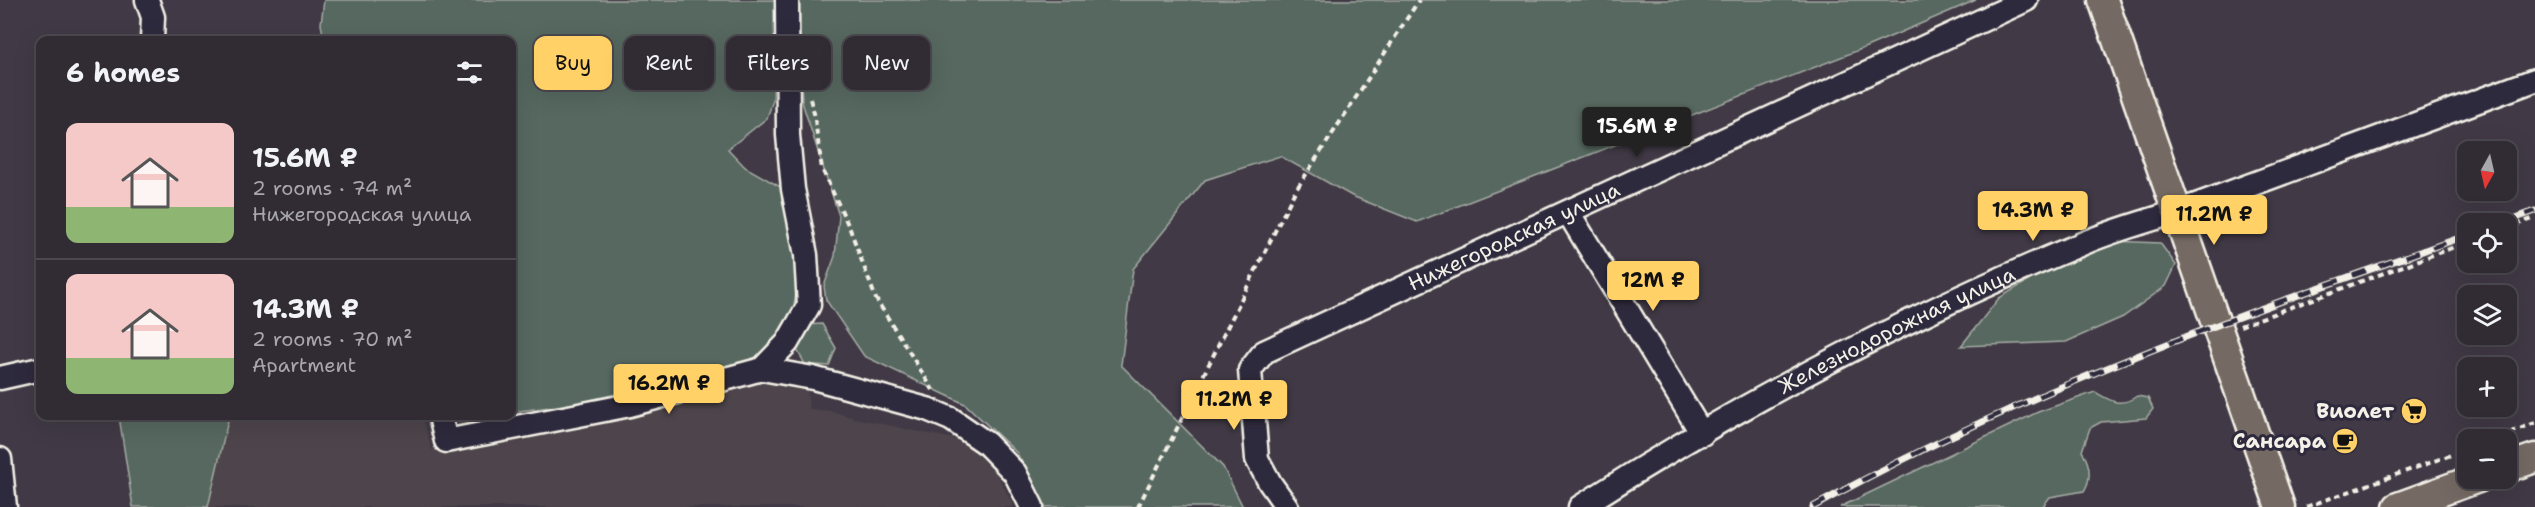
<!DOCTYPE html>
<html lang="en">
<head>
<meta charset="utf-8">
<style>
  :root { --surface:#312c34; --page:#39343c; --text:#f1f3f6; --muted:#a8a7ac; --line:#4c484f; --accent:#ffd166 }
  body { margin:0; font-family:"Shantell Sans",sans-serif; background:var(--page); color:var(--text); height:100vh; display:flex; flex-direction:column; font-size:22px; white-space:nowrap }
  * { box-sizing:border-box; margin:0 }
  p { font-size:20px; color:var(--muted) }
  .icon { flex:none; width:33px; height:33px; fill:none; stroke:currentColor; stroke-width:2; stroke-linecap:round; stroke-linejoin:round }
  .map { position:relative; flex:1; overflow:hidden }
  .panel { position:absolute; left:36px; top:36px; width:480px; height:384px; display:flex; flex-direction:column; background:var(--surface); border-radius:12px; box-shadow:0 6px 24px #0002,0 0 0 2px var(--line) }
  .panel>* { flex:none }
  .top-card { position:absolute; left:534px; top:36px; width:570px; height:54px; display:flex; gap:12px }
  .needle { width:39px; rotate:188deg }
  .controls { position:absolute; left:2457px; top:141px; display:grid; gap:12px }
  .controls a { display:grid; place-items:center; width:60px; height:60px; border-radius:12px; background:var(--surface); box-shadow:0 6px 24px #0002,0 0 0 2px var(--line); font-size:30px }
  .price { position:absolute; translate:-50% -51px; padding:0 14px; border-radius:6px; background:var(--accent); color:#111; font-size:20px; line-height:39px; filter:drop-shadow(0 2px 3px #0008) }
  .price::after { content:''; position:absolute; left:50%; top:36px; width:18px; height:14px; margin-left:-9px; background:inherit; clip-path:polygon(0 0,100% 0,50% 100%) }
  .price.selected { background:#222; color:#fff }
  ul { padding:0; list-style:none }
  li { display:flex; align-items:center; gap:18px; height:150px; padding:0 30px }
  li+li { border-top:2px solid var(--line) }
  li span { display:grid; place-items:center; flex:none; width:168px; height:120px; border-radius:12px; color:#555 }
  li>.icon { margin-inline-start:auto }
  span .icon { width:72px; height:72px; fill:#fffc; stroke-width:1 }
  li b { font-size:26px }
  h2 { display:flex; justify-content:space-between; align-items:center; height:72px; padding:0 30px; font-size:26px }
  .tag { padding:0 21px; border-radius:12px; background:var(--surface); box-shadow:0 6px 24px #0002,0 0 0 2px var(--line); font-size:21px; line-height:54px }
  .tag.selected { background:var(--accent); color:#111 }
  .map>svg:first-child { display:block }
  .built { fill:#4e454c }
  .green { fill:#576860; stroke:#a6aca4; stroke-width:1.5 }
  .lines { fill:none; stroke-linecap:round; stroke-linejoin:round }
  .minor-casing { stroke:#f4f1e8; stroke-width:27 }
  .major-casing { stroke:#f4f1e8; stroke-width:33 }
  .path { stroke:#f4f1e8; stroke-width:4; stroke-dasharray:6 4.5; stroke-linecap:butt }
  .minor { stroke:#2f2a3d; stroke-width:22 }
  .major { stroke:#756964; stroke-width:28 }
  .rail-casing { stroke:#f4f1e8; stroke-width:7 }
  .rail { stroke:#2f2a3d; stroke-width:4.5; stroke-dasharray:14; stroke-linecap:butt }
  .labels { text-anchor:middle; stroke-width:6; stroke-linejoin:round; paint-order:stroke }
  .street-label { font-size:21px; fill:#f4f1e8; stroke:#2f2a3d }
  .poi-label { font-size:21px; font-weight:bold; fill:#f4f1e8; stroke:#2f2a3d; text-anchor:end }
</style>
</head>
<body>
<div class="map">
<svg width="2535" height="507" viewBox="0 0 2535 507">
  <rect width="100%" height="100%" fill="#413a46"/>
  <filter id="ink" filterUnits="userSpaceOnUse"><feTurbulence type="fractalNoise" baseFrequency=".0167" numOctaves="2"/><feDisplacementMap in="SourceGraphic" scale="12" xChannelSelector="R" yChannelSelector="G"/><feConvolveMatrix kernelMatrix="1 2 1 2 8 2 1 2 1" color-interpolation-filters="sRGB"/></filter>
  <g filter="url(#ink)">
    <path class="built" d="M762 383 807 387 809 409 831 411 854 418 967 442 994 468 1014 507H208L229 416H422L432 450 613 420Z"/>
    <g class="green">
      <path d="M324 0H776L773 100 767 118 728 149 745 167 784 189 798 283 792 315 780 343 757 360 579 403 512 412V40H324L321 24Z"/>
      <path d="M798 0H1976L1864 48 1417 222 1352 196 1280 156 1205 180 1133 269 1121 365 1223 467 1243 507H1042L1017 453 965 404 864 356 826 300 824 286 835 256 839 216 802 102Z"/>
      <path d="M2111 241 2160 243 2176 265 2166 286 2123 317 2066 342 1961 346 1999 298 2062 261Z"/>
      <path d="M822 324 836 348 829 366 805 364 796 348 805 325Z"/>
      <path d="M2095 392C2111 401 2120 408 2137 396L2148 398 2153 409 2146 418 2101 422 2090 428 2082 451C2090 464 2092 478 2084 491L2050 497 2042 507H1840L2038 412Z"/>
      <path d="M119 416H229L208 507H133Z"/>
    </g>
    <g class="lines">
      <defs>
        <g id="minor">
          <path d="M147 0 153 17 152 40"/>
          <path d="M1568 212 1702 434"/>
          <path d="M762 369 787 343 809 305 806 255 793 189 788 135 787 0"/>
          <path d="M0 378 40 369"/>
          <path d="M440 416 446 441 630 405 762 369 813 378 927 409 951 419 986 443 1015 473 1032 507"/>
          <path d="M0 459 5 507"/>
          <path id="s1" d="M1287 507 1270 483 1257 459 1250 370 1264 352 2026 0"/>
          <path id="s2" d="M1580 507C1740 404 1909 315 2084 243 2121 227 2161 218 2199 204 2311 163 2423 121 2535 80"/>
        </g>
        <g id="major">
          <path d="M2103 0 2280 507"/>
          <path d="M2506 468 2535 458"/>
          <path d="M2398 507 2478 478"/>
        </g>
      </defs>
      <use href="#minor" class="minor-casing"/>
      <use href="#major" class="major-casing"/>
      <g class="path">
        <path d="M810 99 814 113 822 169 850 229 876 299 933 390"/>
        <path d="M2506 228 2535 218"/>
        <path d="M2240 326 2468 242"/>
        <path d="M2491 440 2535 423"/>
        <path d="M1138 507 1294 193 1419 0"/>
        <path d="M2306 507 2468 449"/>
      </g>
      <use href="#minor" class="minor"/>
      <use href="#major" class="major"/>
      <defs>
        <g id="rail">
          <path d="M2500 224 2535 211"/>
          <path d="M1813 507C2019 392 2245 313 2468 235"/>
        </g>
      </defs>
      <use href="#rail" class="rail-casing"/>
      <use href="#rail" class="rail"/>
    </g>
  </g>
  <defs>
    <symbol id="supermarket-disc" viewBox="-11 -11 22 22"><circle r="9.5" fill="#ffd166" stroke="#2f2a3d"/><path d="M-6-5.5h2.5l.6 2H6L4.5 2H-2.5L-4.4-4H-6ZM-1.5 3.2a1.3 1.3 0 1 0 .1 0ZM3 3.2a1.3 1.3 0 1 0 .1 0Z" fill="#111"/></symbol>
    <symbol id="cafe-disc" viewBox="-11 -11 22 22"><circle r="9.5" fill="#ffd166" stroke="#2f2a3d"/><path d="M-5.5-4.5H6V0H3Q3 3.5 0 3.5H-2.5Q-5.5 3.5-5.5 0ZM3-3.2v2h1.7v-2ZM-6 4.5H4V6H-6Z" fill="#111"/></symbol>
  </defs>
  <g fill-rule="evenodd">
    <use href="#supermarket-disc" x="2399" y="396" width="30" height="30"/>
    <use href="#cafe-disc" x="2330" y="426" width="30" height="30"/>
  </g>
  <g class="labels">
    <g class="street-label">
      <text dy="7" stroke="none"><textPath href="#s1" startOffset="444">Нижегородская улица</textPath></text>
      <text dy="7" stroke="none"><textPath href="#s2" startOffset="363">Железнодорожная улица</textPath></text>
    </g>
    <g class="poi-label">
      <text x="2394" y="418">Виолет</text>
      <text x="2326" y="448">Сансара</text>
    </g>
  </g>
</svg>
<div class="controls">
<a><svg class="needle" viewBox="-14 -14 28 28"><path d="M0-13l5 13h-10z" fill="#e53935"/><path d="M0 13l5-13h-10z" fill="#a8a7ac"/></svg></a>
<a><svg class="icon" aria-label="locate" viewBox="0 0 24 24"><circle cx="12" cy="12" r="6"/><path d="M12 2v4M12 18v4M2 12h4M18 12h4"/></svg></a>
<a><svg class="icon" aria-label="layers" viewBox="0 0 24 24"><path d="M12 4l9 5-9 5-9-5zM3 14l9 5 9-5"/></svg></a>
<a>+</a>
<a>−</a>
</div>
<b class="price selected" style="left:1637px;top:158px">15.6M ₽</b>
<b class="price" style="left:2033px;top:242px">14.3M ₽</b>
<b class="price" style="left:2214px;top:246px">11.2M ₽</b>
<b class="price" style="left:1653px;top:312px">12M ₽</b>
<b class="price" style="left:669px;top:415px">16.2M ₽</b>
<b class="price" style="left:1234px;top:431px">11.2M ₽</b>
<div class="top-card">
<a class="tag selected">Buy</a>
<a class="tag">Rent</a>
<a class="tag">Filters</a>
<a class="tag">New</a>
</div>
<section class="panel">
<h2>6 homes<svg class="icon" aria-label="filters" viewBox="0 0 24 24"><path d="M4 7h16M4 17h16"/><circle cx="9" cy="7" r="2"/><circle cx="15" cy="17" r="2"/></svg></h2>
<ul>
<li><span style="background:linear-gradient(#f6c9c9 70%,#8fb573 0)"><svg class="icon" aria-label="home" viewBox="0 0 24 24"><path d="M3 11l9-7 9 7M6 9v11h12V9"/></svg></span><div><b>15.6M ₽</b><p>2 rooms · 74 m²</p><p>Нижегородская улица</p></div></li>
<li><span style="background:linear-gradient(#f6c9c9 70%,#8fb573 0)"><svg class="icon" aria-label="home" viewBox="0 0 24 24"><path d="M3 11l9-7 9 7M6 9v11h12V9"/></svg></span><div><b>14.3M ₽</b><p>2 rooms · 70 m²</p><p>Apartment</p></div></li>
</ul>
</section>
</div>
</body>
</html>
